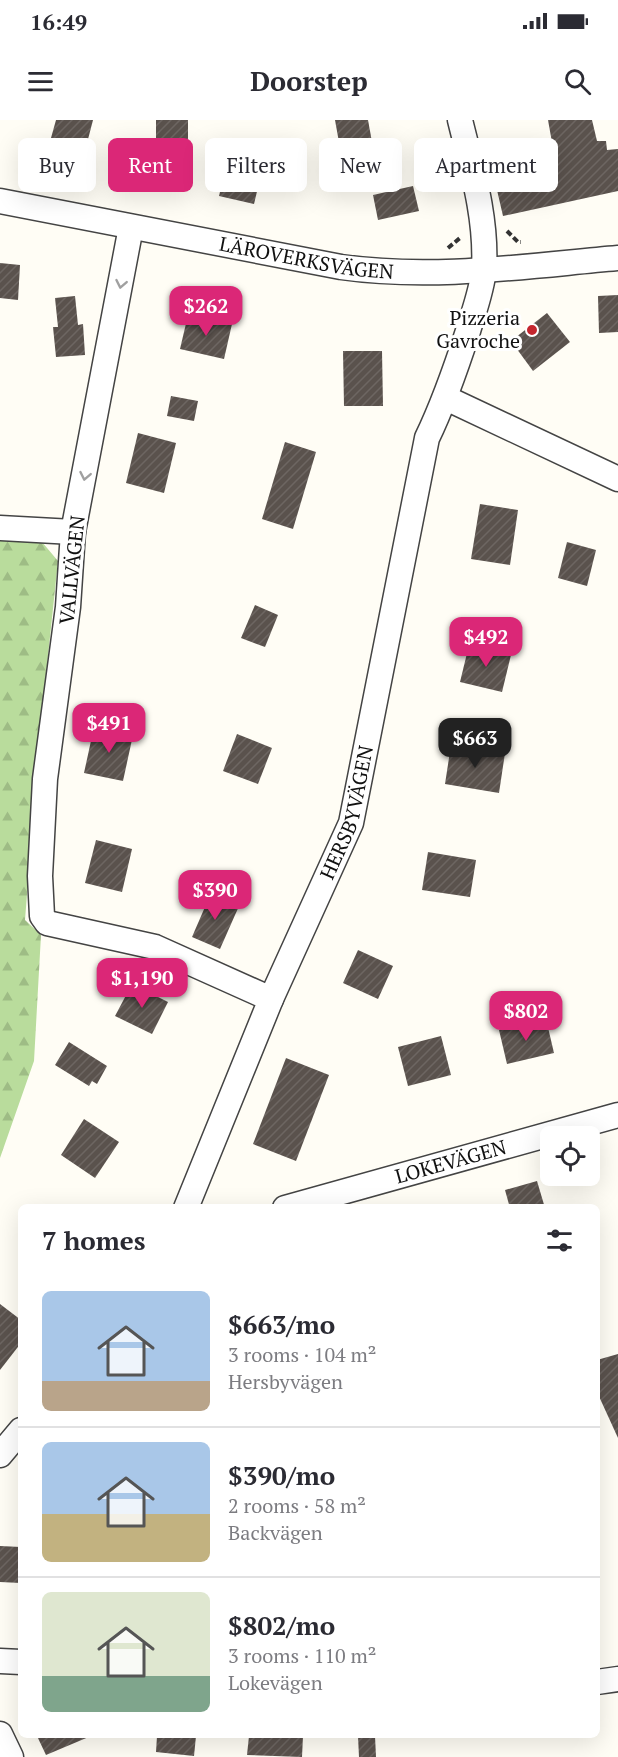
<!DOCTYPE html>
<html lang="en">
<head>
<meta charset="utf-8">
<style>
  :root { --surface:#fff; --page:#f2f2f3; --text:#2b2b33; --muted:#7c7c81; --line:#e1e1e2; --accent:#db2777 }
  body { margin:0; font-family:"PT Serif",serif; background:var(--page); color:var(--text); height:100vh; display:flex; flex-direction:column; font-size:22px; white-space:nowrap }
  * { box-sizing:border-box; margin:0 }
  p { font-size:20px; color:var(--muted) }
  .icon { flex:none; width:33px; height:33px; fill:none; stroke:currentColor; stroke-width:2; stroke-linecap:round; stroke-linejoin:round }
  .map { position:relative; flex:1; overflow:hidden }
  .panel { position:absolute; left:18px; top:1084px; width:582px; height:534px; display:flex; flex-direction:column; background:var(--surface); border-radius:9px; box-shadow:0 6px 24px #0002 }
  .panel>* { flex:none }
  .banner { position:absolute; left:18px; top:18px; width:582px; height:54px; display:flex; gap:12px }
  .buttons { position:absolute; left:540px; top:1006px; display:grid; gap:12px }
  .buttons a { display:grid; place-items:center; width:60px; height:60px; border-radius:9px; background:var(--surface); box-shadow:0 6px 24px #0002; font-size:30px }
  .price { position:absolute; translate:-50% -51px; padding:0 14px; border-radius:12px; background:var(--accent); color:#fff; font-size:20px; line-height:39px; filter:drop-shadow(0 2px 3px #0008) }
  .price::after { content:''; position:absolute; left:50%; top:36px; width:18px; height:14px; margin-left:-9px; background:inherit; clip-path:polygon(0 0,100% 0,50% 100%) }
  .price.current { background:#222; color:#fff }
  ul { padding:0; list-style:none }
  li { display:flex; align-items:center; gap:18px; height:150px; padding:0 24px }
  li+li { border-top:2px solid var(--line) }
  li span { display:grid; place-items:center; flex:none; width:168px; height:120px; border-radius:9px; color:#555 }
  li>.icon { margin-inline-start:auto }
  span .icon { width:72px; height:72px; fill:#fffc; stroke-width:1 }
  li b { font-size:26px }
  h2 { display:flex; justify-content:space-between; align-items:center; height:72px; padding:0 24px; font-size:26px }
  .chip { padding:0 21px; border-radius:9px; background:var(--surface); box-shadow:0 6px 24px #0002; font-size:21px; line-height:54px }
  .chip.current { background:var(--accent); color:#fff }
  .status { display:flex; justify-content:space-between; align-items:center; height:42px; padding:0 30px; background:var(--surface); direction:ltr }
  .status svg { height:16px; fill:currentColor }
  header { display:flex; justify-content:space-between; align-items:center; height:78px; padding:0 24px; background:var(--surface); font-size:27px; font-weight:800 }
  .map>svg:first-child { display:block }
  .forest { fill:url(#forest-firs) }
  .building { fill:url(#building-hatch) }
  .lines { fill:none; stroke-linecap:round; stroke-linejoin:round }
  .minor-casing { stroke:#444; stroke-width:27 }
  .path { stroke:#333; stroke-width:4; stroke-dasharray:6 3; stroke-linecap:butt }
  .minor { stroke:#fff; stroke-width:24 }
  .oneway { stroke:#a0a0a0 }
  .poi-dot { fill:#c4262e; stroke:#fff; stroke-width:2 }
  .labels { text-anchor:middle; stroke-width:6; stroke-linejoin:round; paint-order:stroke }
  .street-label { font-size:20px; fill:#111; stroke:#fff }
  .poi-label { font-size:20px; fill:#111; stroke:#fff; text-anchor:end }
</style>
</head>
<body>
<div class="status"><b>16:49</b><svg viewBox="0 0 49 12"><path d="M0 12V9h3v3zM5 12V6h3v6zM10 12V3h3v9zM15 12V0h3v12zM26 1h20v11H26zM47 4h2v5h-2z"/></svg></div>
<header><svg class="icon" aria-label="menu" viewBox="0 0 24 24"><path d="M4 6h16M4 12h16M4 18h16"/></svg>Doorstep<svg class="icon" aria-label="search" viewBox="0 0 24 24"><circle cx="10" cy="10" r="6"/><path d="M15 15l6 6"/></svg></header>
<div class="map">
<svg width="618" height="1637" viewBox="0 0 618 1637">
  <defs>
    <pattern id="forest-firs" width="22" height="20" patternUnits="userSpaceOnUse" patternTransform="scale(1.5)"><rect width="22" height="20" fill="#b9dc9c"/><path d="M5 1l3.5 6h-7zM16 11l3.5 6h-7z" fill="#9ebc85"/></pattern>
    <pattern id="building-hatch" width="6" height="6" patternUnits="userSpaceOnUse" patternTransform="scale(1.5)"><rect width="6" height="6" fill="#5a524d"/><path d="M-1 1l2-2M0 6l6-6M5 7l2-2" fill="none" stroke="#6d6662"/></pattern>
  </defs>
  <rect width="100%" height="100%" fill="#fffdf5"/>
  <path class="forest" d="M0 419 42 422 58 441 39 621 25 800 41 815 34 941 0 1038Z"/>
  <g class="building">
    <path d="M56 0H93L86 27 51 18Z"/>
    <rect x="156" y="0" width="32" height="41"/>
    <path d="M335 0H368L374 33 342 39Z"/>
    <path d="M548 0H592L597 21H606L607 30 618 29V71L503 96 491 44 553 28Z"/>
    <path d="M231 26 266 34 254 84 219 76Z"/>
    <path d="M413 66 419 91 378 100 373 75Z"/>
    <path d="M0 143 20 145 18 180 0 178Z"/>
    <path d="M618 175V212L599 213 598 176Z"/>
    <path d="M75 176 78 205 83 204 85 235 56 237 53 207H58L55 178Z"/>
    <path d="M547 193 570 222 533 251 511 221Z"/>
    <path d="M188 195 232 204 224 239 180 229Z"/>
    <path d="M343 231H382L383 286H344Z"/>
    <path d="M171 276 198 281 194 301 167 296Z"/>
    <path d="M138 313 176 323 164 373 126 363Z"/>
    <path d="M285 322 316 332 293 409 262 399Z"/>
    <path d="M480 384 518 390 510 445 471 439Z"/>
    <path d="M567 422 596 430 587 466 558 458Z"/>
    <path d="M255 485 278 495 265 527 241 518Z"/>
    <path d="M469 525 511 535 502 572 460 562Z"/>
    <path d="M94 607 133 615 123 661 84 653Z"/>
    <path d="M237 614 272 628 258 664 223 651Z"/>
    <path d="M451 625 505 633 499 673 445 664Z"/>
    <path d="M96 720 132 729 122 772 85 763Z"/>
    <path d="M428 732 476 740 470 777 422 770Z"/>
    <path d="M211 773 239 786 220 829 192 817Z"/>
    <path d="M358 830 393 846 378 879 343 863Z"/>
    <path d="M132 864 168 882 152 914 115 896Z"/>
    <path d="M546 899 554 933 507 944 499 910Z"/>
    <path d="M441 916 451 955 408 966 398 927Z"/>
    <path d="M69 922 107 946 97 964 92 961 89 966 55 945Z"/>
    <path d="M286 938 329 955 296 1041 253 1024Z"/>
    <path d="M84 999 119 1022 95 1058 61 1035Z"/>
    <path d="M537 1061 545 1088H510L505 1070Z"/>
    <path d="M0 1184 21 1200V1223L0 1250Z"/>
    <path d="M618 1234V1318L597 1272V1240Z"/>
    <path d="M0 1426 21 1427V1463L0 1462Z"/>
    <path d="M37 1616H91L46 1635Z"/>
    <path d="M157 1616H196L194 1636 156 1632Z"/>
    <path d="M249 1616H303L302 1637 247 1635Z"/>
    <path d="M358 1616H375L376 1637H359Z"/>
  </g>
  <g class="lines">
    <defs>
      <g id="minor">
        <path id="s1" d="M0 81 341 147C433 160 526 146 618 138"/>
        <path d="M131 107 73 412 68 487 45 659 40 756 42 796 47 803 155 827 271 879"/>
        <path d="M446 278 618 359"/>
        <path d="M0 408 73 412"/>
        <path id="s2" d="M186 1088 271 879 351 703 427 318C444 283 456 248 468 211 474 191 482 170 484 149 487 98 472 49 460 0"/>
        <path id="s3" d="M285 1088 618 995"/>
        <path d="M0 1335 21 1310"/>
        <path d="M0 1541 21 1542"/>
        <path d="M597 1562 618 1559"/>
        <path d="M0 1614 11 1637"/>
      </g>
    </defs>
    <use href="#minor" class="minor-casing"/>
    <g class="path">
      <path d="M507 111 518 122H521"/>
      <path d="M448 128 460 118"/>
    </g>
    <use href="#minor" class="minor"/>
  </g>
  <defs><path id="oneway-chevron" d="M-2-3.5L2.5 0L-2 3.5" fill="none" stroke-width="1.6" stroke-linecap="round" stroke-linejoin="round" transform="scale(1.5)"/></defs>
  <g class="oneway">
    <use href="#oneway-chevron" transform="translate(121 164) rotate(101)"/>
    <use href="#oneway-chevron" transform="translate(85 356) rotate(101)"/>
  </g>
  <circle class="poi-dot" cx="532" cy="210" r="6"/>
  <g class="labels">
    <g class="street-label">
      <text dy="7" stroke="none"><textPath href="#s1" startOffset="312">LÄROVERKSVÄGEN</textPath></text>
      <text transform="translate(72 450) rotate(-84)" y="7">VALLVÄGEN</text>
      <text dy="7" stroke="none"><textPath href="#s2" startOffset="428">HERSBYVÄGEN</textPath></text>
      <text dy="7" stroke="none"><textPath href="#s3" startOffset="172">LOKEVÄGEN</textPath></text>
    </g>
    <g class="poi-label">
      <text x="520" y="205">Pizzeria<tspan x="520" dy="23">Gavroche</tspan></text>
    </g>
  </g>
</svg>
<div class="buttons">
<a><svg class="icon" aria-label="locate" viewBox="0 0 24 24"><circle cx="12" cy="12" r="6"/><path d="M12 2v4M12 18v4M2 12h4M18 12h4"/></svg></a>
</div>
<b class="price" style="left:206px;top:217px">$262</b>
<b class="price" style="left:486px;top:548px">$492</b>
<b class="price" style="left:109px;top:634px">$491</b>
<b class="price current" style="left:475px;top:649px">$663</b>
<b class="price" style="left:215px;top:801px">$390</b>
<b class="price" style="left:142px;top:889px">$1,190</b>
<b class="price" style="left:526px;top:922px">$802</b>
<div class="banner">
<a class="chip">Buy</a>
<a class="chip current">Rent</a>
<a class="chip">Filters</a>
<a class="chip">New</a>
<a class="chip">Apartment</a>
</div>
<section class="panel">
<h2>7 homes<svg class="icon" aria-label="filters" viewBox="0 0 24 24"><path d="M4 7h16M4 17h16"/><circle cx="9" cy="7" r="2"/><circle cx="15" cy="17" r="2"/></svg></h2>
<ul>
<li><span style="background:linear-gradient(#a9c7e8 75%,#b9a48a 0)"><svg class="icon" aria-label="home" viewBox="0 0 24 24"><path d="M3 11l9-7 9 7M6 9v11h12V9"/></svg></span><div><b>$663/mo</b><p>3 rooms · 104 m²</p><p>Hersbyvägen</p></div></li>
<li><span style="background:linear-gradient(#a9c7e8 60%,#c2b280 0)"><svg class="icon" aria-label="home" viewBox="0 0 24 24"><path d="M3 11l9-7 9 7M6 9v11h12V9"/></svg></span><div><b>$390/mo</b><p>2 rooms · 58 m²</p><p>Backvägen</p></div></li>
<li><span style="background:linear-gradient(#dfe7d0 70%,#7fa58c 0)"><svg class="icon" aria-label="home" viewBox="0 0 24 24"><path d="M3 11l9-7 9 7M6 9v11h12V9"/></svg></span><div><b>$802/mo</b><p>3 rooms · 110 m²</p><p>Lokevägen</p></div></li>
</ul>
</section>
</div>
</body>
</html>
